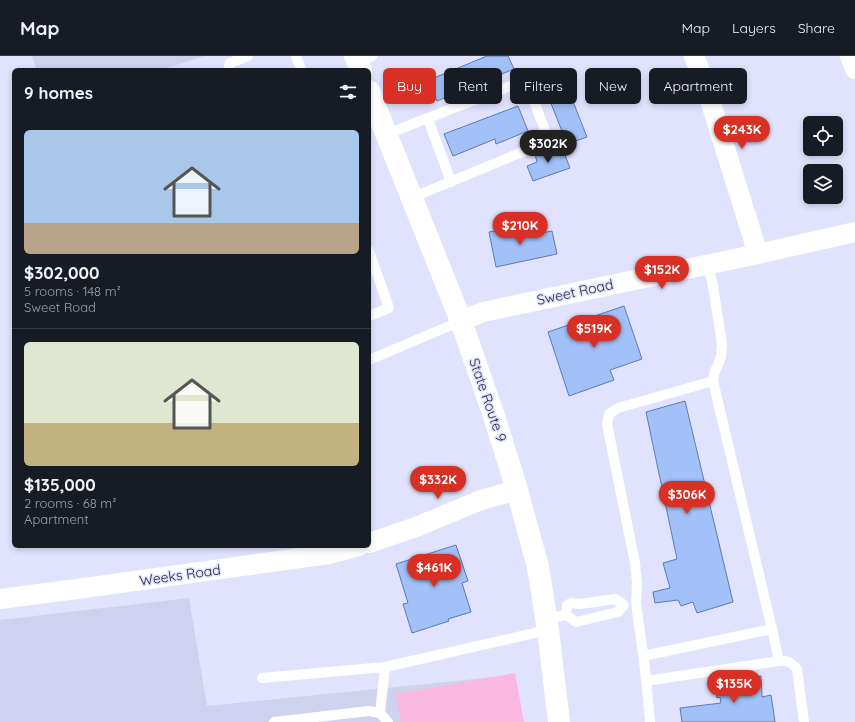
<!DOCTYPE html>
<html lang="en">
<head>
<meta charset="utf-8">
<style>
  :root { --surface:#171b24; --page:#20242c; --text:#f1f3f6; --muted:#9ea1a6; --line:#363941; --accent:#d93025 }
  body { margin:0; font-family:Quicksand,sans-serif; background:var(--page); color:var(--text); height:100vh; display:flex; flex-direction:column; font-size:15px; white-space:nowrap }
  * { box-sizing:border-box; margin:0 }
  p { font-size:13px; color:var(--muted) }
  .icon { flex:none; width:22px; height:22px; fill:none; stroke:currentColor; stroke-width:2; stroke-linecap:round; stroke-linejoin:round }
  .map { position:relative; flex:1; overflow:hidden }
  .drawer { position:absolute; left:12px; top:12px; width:359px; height:480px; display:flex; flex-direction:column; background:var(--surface); border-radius:6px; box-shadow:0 2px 6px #0003 }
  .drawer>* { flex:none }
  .guide { position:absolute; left:383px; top:12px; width:380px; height:36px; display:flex; gap:8px }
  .tools { position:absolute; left:803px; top:60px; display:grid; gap:8px }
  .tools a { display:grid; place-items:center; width:40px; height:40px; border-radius:6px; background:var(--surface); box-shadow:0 2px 6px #0003; font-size:20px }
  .price { position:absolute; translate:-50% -34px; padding:0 9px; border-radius:14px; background:var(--accent); color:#fff; font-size:13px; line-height:26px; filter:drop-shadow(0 1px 2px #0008) }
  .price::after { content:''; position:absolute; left:50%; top:24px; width:12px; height:9px; margin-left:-6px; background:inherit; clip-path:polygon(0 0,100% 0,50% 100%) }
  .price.active { background:#222; color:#fff }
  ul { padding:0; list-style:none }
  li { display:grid; align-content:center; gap:8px; height:212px; padding:0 12px }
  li+li { border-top:1px solid var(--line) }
  li span { display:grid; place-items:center; height:124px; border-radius:6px; color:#555 }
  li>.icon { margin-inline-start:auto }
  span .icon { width:72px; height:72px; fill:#fffc; stroke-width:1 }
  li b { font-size:17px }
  h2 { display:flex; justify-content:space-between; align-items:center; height:48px; padding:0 12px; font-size:17px }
  .chip { padding:0 14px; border-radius:6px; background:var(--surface); box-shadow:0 2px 6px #0003; font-size:14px; line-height:36px }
  .chip.active { background:var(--accent); color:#fff }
  header { display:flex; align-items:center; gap:24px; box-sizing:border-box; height:56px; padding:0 20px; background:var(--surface); border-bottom:1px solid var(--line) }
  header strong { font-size:19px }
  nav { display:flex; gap:22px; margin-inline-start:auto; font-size:14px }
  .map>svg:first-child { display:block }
  .built { fill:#cfd2ee }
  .green { fill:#fbb8e1 }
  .building { fill:#a2c1f8; stroke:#5e7bb0 }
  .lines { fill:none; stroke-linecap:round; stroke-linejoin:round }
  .service { stroke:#fff; stroke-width:10 }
  .minor { stroke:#fff; stroke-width:20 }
  .primary { stroke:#fff; stroke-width:22 }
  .labels { text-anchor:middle; stroke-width:3; stroke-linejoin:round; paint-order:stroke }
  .street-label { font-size:14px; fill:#2b2c45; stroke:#e1e3fe }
</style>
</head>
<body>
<header>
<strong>Map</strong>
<nav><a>Map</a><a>Layers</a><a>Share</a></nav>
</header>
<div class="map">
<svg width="855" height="666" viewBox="0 0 855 666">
  <rect width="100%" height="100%" fill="#e1e3fe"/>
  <g class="built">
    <path d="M32 0H204L161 14H37Z"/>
    <path d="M189 542 207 650 505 620 511 666H0V564Z"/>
  </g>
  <path class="green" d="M515 617 524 666H401L396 638Z"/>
  <g class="building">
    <path d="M487 0H508L514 13 437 45 429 24Z"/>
    <path d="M565 25 587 81 567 88 545 32Z"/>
    <path d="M518 50 528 75 496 88 495 83 453 100 444 78Z"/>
    <path d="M552 92 556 96 563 94 570 112 533 125 527 110 537 106 535 98Z"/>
    <path d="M520 170 522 181 552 175 557 198 496 211 489 176Z"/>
    <path d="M624 250 642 303 610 314 614 324 569 340 548 276Z"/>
    <path d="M685 345 733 546 697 557 693 546 681 550 678 544 655 547 653 536 670 532 663 507 677 503 646 356Z"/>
    <path d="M456 489 468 525 462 527 471 556 448 563 449 565 412 577 403 548 408 547 396 508Z"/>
    <path d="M761 620 762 641 771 639 775 666H682L680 652 721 647 720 641 717 642 715 627Z"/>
  </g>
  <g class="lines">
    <g class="service">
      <path d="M296 0 301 14"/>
      <path d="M357 6 372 0"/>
      <path d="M228 14 230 7 248 0"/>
      <path d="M428 63 451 126"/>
      <path d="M387 78 526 24 549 85 411 142"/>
      <path d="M369 195 389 252 369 260"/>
      <path d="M708 208 713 230 722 288 721 301 714 318 713 325"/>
      <path d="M369 304 461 265"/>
      <path d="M546 563 566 559 576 566 618 556 624 549 615 543 580 548 572 547 567 549 566 559"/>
      <path d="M643 600 772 573 713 325 618 352 609 358 607 368 635 507 637 527 636 547 645 613 650 666"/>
      <path d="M779 605C787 604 791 606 797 613L804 666"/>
      <path d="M262 622 385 611 548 574"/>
      <path d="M646 625 779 605 772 573"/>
      <path d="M380 657 385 611"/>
      <path d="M274 666 369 655 380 657 388 666"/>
    </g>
    <g class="minor">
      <path d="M694 0 704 25 758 198"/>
      <path d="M850 0 855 13"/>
      <path d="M461 265 483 256 758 198 855 176"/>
      <path d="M369 487 416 471 481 444 517 434"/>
      <path d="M0 543 84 532 329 498 359 490"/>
    </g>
    <g class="primary">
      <path d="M355 0 361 14"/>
      <path d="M369 35 461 265 495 363 517 434 538 511 548 574 559 666"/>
    </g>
  </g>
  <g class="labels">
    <g class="street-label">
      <text transform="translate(575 236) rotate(-12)" y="5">Sweet Road</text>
      <text transform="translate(488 344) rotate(71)" y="5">State Route 9</text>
      <text transform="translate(180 519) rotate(-8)" y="5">Weeks Road</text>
    </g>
  </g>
</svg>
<div class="tools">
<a><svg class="icon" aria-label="locate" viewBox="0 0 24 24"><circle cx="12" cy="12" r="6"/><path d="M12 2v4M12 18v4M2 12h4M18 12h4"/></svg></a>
<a><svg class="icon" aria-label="layers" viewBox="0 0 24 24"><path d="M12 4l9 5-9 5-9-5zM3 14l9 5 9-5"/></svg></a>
</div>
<b class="price" style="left:742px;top:94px">$243K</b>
<b class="price active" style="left:548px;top:108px">$302K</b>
<b class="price" style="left:520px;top:190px">$210K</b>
<b class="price" style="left:662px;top:234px">$152K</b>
<b class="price" style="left:594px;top:293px">$519K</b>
<b class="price" style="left:438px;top:444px">$332K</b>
<b class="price" style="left:687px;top:459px">$306K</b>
<b class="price" style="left:434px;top:532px">$461K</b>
<b class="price" style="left:734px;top:648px">$135K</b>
<div class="guide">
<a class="chip active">Buy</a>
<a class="chip">Rent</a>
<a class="chip">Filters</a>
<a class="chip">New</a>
<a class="chip">Apartment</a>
</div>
<section class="drawer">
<h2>9 homes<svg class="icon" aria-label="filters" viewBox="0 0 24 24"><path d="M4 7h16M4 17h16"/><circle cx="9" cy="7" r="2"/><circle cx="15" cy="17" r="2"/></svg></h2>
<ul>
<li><span style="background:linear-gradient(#a9c7e8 75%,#b9a48a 0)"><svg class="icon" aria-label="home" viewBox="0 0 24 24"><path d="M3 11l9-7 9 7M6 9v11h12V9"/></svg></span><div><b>$302,000</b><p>5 rooms · 148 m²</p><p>Sweet Road</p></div></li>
<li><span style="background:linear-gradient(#dfe7d0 65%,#c2b280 0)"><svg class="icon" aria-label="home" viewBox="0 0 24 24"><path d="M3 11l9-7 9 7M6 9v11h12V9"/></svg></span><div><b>$135,000</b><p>2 rooms · 68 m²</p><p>Apartment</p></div></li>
</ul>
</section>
</div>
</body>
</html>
